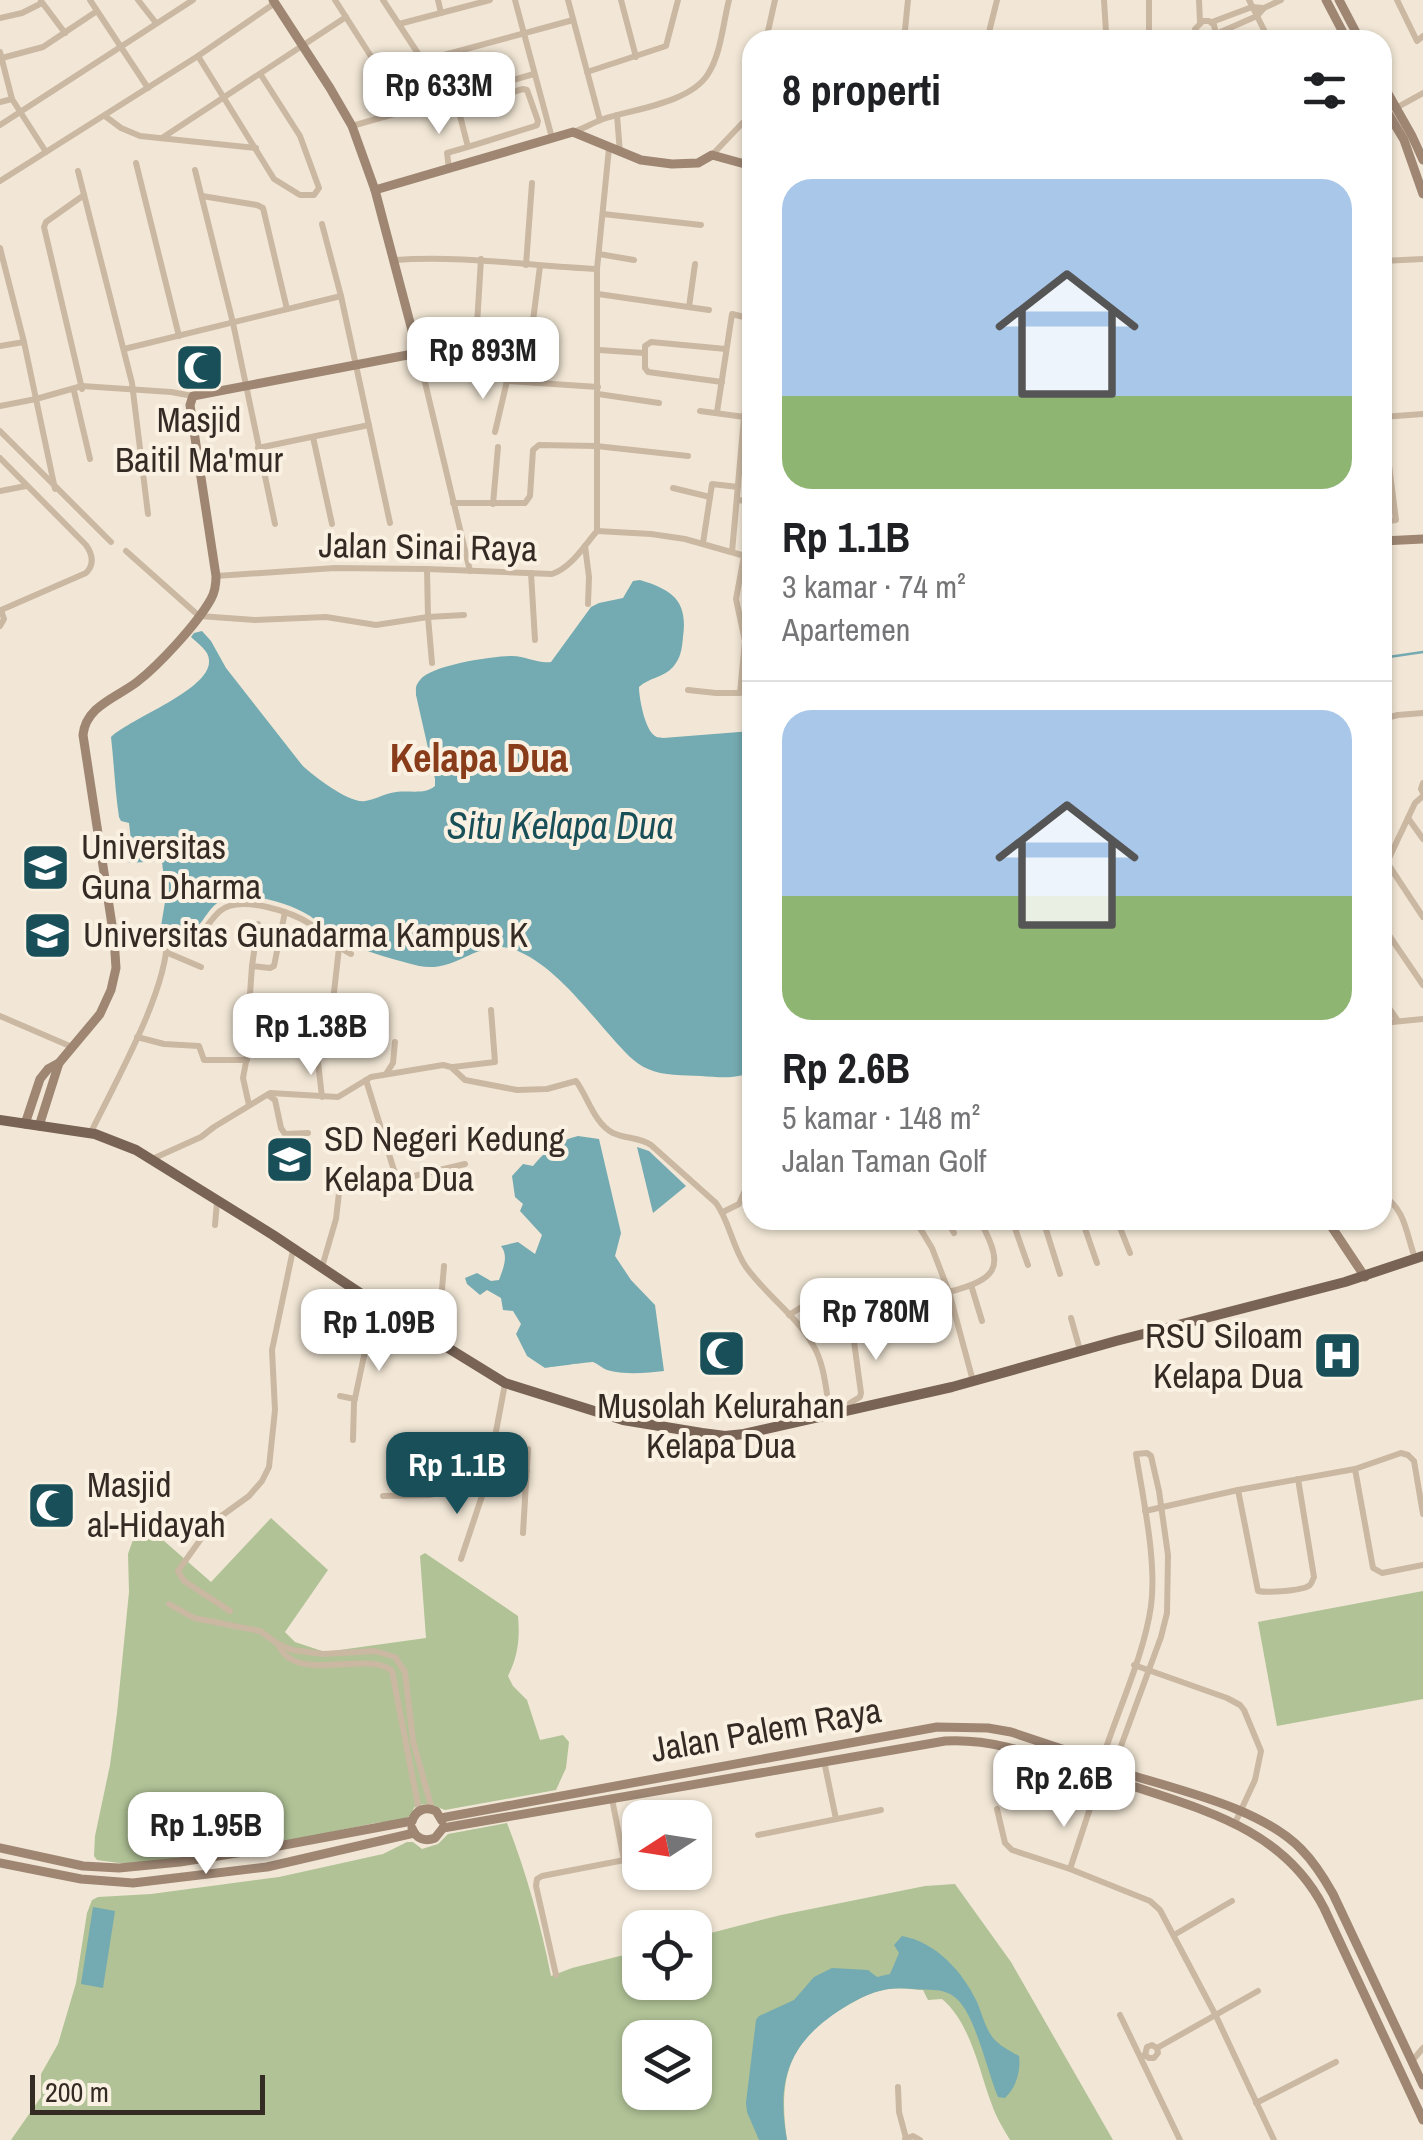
<!DOCTYPE html>
<html lang="id">
<head>
<meta charset="utf-8">
<style>
  :root { --surface:#fff; --page:#f6f6f6; --text:#202124; --muted:#757577; --line:#e0e0e0; --accent:#184f58 }
  body { margin:0; font-family:"Archivo Narrow",sans-serif; background:var(--page); color:var(--text); height:100vh; display:flex; flex-direction:column; font-size:38px; white-space:nowrap }
  * { box-sizing:border-box; margin:0 }
  p { font-size:32px; color:var(--muted) }
  .icon { flex:none; width:55px; height:55px; fill:none; stroke:currentColor; stroke-width:2; stroke-linecap:round; stroke-linejoin:round }
  .map { position:relative; flex:1; overflow:hidden }
  .details { position:absolute; left:742px; top:30px; width:650px; height:1200px; display:flex; flex-direction:column; background:var(--surface); border-radius:30px; box-shadow:0 2px 8px #0004 }
  .details>* { flex:none }
  .needle { width:65px; rotate:258deg }
  .controls { position:absolute; left:622px; top:1800px; display:grid; gap:20px }
  .controls a { display:grid; place-items:center; width:90px; height:90px; border-radius:20px; background:var(--surface); box-shadow:0 2px 8px #0004; font-size:50px }
  .scale { position:absolute; left:30px; bottom:25px; width:235px; box-sizing:border-box; padding-left:10px; border:5px solid #352b25; border-top:0; font-size:28px; line-height:35px; white-space:nowrap; color:#352b25; -webkit-text-stroke:8px #faf1e3; paint-order:stroke }
  .price { position:absolute; translate:-50% -85px; padding:0 22px; border-radius:20px; background:#fff; color:#222; font-size:32px; line-height:65px; filter:drop-shadow(0 2px 5px #0008) }
  .price::after { content:''; position:absolute; left:50%; top:60px; width:30px; height:22px; margin-left:-15px; background:inherit; clip-path:polygon(0 0,100% 0,50% 100%) }
  .price.current { background:var(--accent); color:#fff }
  ul { padding:0; list-style:none }
  li { display:grid; align-content:center; gap:20px; height:530px; padding:0 40px }
  li+li { border-top:2px solid var(--line) }
  li span { display:grid; place-items:center; height:310px; border-radius:30px; color:#555 }
  li>.icon { margin-inline-start:auto }
  span .icon { width:180px; height:180px; fill:#fffc; stroke-width:1 }
  li b { font-size:42px }
  h2 { display:flex; justify-content:space-between; align-items:center; height:120px; padding:0 40px; font-size:42px }
  .map>svg:first-child { display:block }
  .green { fill:#b0c296; fill-rule:evenodd }
  .water { fill:#74aab1 }
  .lines { fill:none; stroke-linecap:round; stroke-linejoin:round }
  .stream { stroke:#74aab1; stroke-width:2.5 }
  .street { stroke:#cbb8a2; stroke-width:6 }
  .secondary { stroke:#9e8673; stroke-width:9 }
  .primary { stroke:#786355; stroke-width:10 }
  .labels { text-anchor:middle; stroke-width:8; stroke-linejoin:round; paint-order:stroke }
  .poi-label { font-size:35px; fill:#352b25; stroke:#faf1e3; text-anchor:start }
  .street-label { font-size:35px; fill:#352b25; stroke:#faf1e3 }
  .water-label { font-size:38px; font-style:italic; fill:#184f58; stroke:#faf1e3 }
  .quarter-label { font-size:40px; font-weight:bold; fill:#893c19; stroke:#faf1e3 }
</style>
</head>
<body>
<div class="map">
<svg width="1423" height="2140" viewBox="0 0 1423 2140">
  <rect width="100%" height="100%" fill="#f2e7d6"/>
  <g class="green">
    <path d="M271 1518 328 1570 285 1632 295 1642 325 1652 426 1638 420 1556 425 1553 518 1616C520 1639 518 1656 508 1676L513 1686 527 1700 540 1740 563 1735 569 1742 566 1768 556 1790 445 1810C430 1804 431 1802 415 1806L410 1816 402 1820 375 1823 268 1845 147 1863H119L97 1860 94 1856 95 1836 110 1765 117 1713 129 1592 128 1554 140 1520 211 1582Z"/>
    <path d="M1423 1591V1699L1277 1726 1258 1622Z"/>
    <path d="M507 1823C526 1872 541 1925 551 1976L572 1968 640 1951V1982H695V1937L781 1915 925 1886 955 1884 1011 1962 1113 2140H1010C1003 2128 996 2117 992 2105 979 2071 971 2023 942 1999L928 2000 923 1990C886 1986 875 1989 843 2008 788 2041 778 2079 787 2140H11L41 2097V2074L58 2044 76 1983 87 1913 92 1900 98 1897 151 1894 279 1877 383 1854 407 1842H413L422 1849 438 1844 448 1834ZM640 2038H695V2092H640Z"/>
  </g>
  <g class="water">
    <path d="M640 580C673 590 688 601 683 637 682 648 681 658 673 667 663 678 648 678 639 687 639 698 645 730 655 736 657 738 660 737 663 738L752 731V1071C737 1080 718 1077 701 1076 684 1075 663 1076 648 1069 635 1064 623 1050 614 1040 588 1011 556 968 520 952 480 933 460 974 419 966 396 960 369 953 347 943 333 936 323 925 310 916 292 905 266 897 245 896 193 894 215 947 163 929L161 926 166 896 162 862 160 861 129 863 125 844 131 840 129 823 121 821 119 817C115 790 114 764 111 737 131 718 209 690 209 662 210 651 198 644 191 637L194 633 202 631 211 641 226 668 302 765C313 776 350 804 365 801 375 800 385 793 396 792 410 790 424 795 435 786V779L416 695C416 688 415 686 420 680 431 665 493 656 512 656 526 656 538 664 551 662L591 607 599 603 623 598 633 581Z"/>
    <path d="M578 1136 599 1139 621 1233 615 1256 631 1280 655 1305 664 1371C647 1373 624 1375 607 1370 602 1368 598 1364 593 1362 589 1362 550 1367 545 1368L527 1356 516 1334 521 1324 513 1311 503 1310 501 1298 487 1290 480 1295 467 1284 465 1278 477 1273 491 1281 499 1280C503 1269 509 1256 501 1246L518 1242 535 1254 542 1235 520 1211 523 1204 515 1197 512 1176 523 1164 533 1166C546 1150 558 1141 578 1136Z"/>
    <path d="M637 1147 649 1151 686 1186 653 1213Z"/>
    <path d="M93 1907 115 1911 103 1988 81 1984Z"/>
    <path d="M902 1936C936 1942 963 1972 977 2002 982 2014 985 2027 993 2038 1000 2046 1010 2051 1019 2056 1021 2071 1016 2088 1005 2098L998 2097C987 2071 976 2017 957 1999 944 1987 930 1991 913 1989 888 1986 870 1992 848 2005 792 2039 775 2075 787 2140H759L747 2112 746 2103 756 2020 759 2016 794 2000 814 1977 832 1968 868 1970 877 1977 890 1974 899 1953 894 1945Z"/>
  </g>
  <g class="lines">
    <path class="stream" d="M1382 658 1423 652"/>
    <g class="street">
      <path d="M90 0 148 88"/>
      <path d="M138 0 156 23"/>
      <path d="M335 0 381 72 400 113"/>
      <path d="M383 0 423 61"/>
      <path d="M438 0 441 13"/>
      <path d="M515 0 552 138"/>
      <path d="M568 0 600 120"/>
      <path d="M621 0 636 57"/>
      <path d="M1104 0 1106 32 1110 37 1149 33V0"/>
      <path d="M1199 0 1200 22"/>
      <path d="M1249 0 1269 40"/>
      <path d="M1397 0 1417 41 1423 36"/>
      <path d="M41 1 65 33"/>
      <path d="M0 18 22 13 42 3"/>
      <path d="M1212 22 1252 7 1263 8"/>
      <path d="M399 24 490 0"/>
      <path d="M1172 39 1197 37"/>
      <path d="M766 40 775 0"/>
      <path d="M828 40H842"/>
      <path d="M904 40 908 0"/>
      <path d="M987 40 997 0"/>
      <path d="M1200 40 1195 29 1203 21H1209L1214 25 1216 34"/>
      <path d="M1211 40 1216 34 1257 16 1264 8 1281 0"/>
      <path d="M0 52 12 99 46 152"/>
      <path d="M198 56 274 179 300 195H314L319 188 300 136 261 75"/>
      <path d="M2 58 43 47 97 11"/>
      <path d="M381 72 573 20"/>
      <path d="M587 72 666 46 678 0"/>
      <path d="M0 102 12 99"/>
      <path d="M1396 108 1423 93"/>
      <path d="M617 115 620 153"/>
      <path d="M105 116 121 128 140 136 256 148"/>
      <path d="M0 125 193 0"/>
      <path d="M352 126 534 74"/>
      <path d="M574 132C584 128 593 123 603 119 634 109 690 103 708 74 721 54 723 23 729 0"/>
      <path d="M162 138 346 17"/>
      <path d="M712 155 752 113"/>
      <path d="M136 163 179 336"/>
      <path d="M449 169 447 153C476 145 506 135 535 126L537 125 538 121 527 90 523 89 458 108 468 147"/>
      <path d="M195 170 233 323 275 524"/>
      <path d="M78 171 132 383 148 514"/>
      <path d="M0 181 198 56 275 3"/>
      <path d="M202 196 257 205 263 208 287 309"/>
      <path d="M603 214 701 225"/>
      <path d="M322 224 341 296 390 523"/>
      <path d="M0 248 24 342 55 489"/>
      <path d="M599 254 634 260"/>
      <path d="M395 260C463 255 530 266 597 269"/>
      <path d="M1382 261 1423 259"/>
      <path d="M526 265 532 183"/>
      <path d="M598 294 709 310"/>
      <path d="M689 307 695 264"/>
      <path d="M0 346 24 342"/>
      <path d="M124 349 341 296"/>
      <path d="M599 350 644 353"/>
      <path d="M529 352 540 266"/>
      <path d="M475 357 481 259"/>
      <path d="M722 382 648 372 645 368V346L651 342 726 349"/>
      <path d="M82 389 44 227 46 222 84 195"/>
      <path d="M74 391 90 459"/>
      <path d="M598 394 659 403"/>
      <path d="M0 406 36 399 82 386 171 392 193 396"/>
      <path d="M700 411 752 418"/>
      <path d="M717 412 732 314 752 319"/>
      <path d="M1382 417 1423 414"/>
      <path d="M0 431 111 542"/>
      <path d="M495 432 507 381"/>
      <path d="M313 437 332 524"/>
      <path d="M258 448 369 425"/>
      <path d="M0 458 86 545C93 555 94 565 86 573L1 610 4 619 0 626"/>
      <path d="M741 463 752 464"/>
      <path d="M673 488 710 497"/>
      <path d="M0 491 26 486"/>
      <path d="M737 500 748 501"/>
      <path d="M453 503H525L530 496 533 450 539 445 596 446 688 456"/>
      <path d="M493 504 498 447"/>
      <path d="M1382 522 1396 520 1384 427"/>
      <path d="M597 531 651 534 685 539 752 558"/>
      <path d="M703 543 712 484 738 487"/>
      <path d="M585 546 589 577 588 604"/>
      <path d="M126 551 199 616 255 620 326 617 376 625 428 617 432 663"/>
      <path d="M732 552 744 417 752 359"/>
      <path d="M427 569 428 617 464 615"/>
      <path d="M470 571 418 353 475 357 497 376 507 381 598 387"/>
      <path d="M531 573 535 640"/>
      <path d="M216 576 335 568 427 569 552 574C571 568 584 546 597 531V269L609 148"/>
      <path d="M688 690 716 693H740L745 641 736 599 744 556"/>
      <path d="M1382 719 1398 715 1423 713"/>
      <path d="M1423 783 1421 789 1423 793"/>
      <path d="M1408 818 1423 839"/>
      <path d="M1388 864 1423 917"/>
      <path d="M1382 873 1415 803 1423 796"/>
      <path d="M1382 925 1423 985"/>
      <path d="M114 938 199 936C206 928 212 918 220 911 240 894 292 912 312 925 326 934 336 947 351 954"/>
      <path d="M168 953 201 967"/>
      <path d="M252 966 258 924"/>
      <path d="M1382 998 1398 1021"/>
      <path d="M0 1016 72 1047"/>
      <path d="M1382 1023 1423 1019"/>
      <path d="M137 1037 164 1044 199 1046 204 1060H247"/>
      <path d="M453 1067 495 1062 491 1010"/>
      <path d="M386 1074 393 1063 395 1042"/>
      <path d="M366 1080 397 1180 465 1164"/>
      <path d="M268 1095 275 1100 281 1128 285 1134 308 1133"/>
      <path d="M322 1097 318 1062 332 1010 339 948"/>
      <path d="M249 1105 243 1078 249 1046V1008L252 966 270 968 274 966 285 912"/>
      <path d="M91 1132C115 1083 169 988 167 936"/>
      <path d="M150 1160 201 1137 214 1127 270 1093 338 1097 371 1077 443 1065 451 1067 465 1080 517 1090 547 1089 576 1081C588 1097 594 1123 613 1133 626 1139 639 1137 651 1145L716 1203C730 1222 732 1247 746 1267 765 1294 798 1317 813 1345 825 1365 826 1391 830 1414"/>
      <path d="M1382 1195C1406 1209 1406 1234 1415 1258"/>
      <path d="M723 1212 739 1204 747 1186 752 1181"/>
      <path d="M915 1220 932 1248 949 1292 973 1381"/>
      <path d="M947 1220 954 1233"/>
      <path d="M1012 1220 1028 1265"/>
      <path d="M1043 1220 1060 1274"/>
      <path d="M1082 1220 1097 1263"/>
      <path d="M1117 1220 1130 1253"/>
      <path d="M215 1225 217 1202"/>
      <path d="M322 1267 336 1219 340 1184"/>
      <path d="M971 1285 982 1321"/>
      <path d="M949 1292C996 1279 1006 1269 981 1223"/>
      <path d="M789 1315 827 1291"/>
      <path d="M1071 1318 1080 1350"/>
      <path d="M409 1323 425 1299 436 1302 441 1301 444 1266"/>
      <path d="M340 1396 355 1399"/>
      <path d="M850 1410V1403L860 1397 861 1393 850 1312"/>
      <path d="M353 1440 354 1403 375 1304"/>
      <path d="M1355 1469 1373 1568 1382 1573 1423 1565"/>
      <path d="M488 1470 527 1471"/>
      <path d="M1238 1490 1258 1591C1267 1593 1303 1591 1310 1585 1312 1583 1313 1579 1314 1577L1298 1479"/>
      <path d="M383 1496 429 1495 486 1484 505 1384"/>
      <path d="M1145 1511 1238 1490 1355 1469 1401 1453 1408 1455 1414 1461 1423 1514"/>
      <path d="M523 1533 528 1449"/>
      <path d="M461 1559 486 1484"/>
      <path d="M169 1604 194 1618 260 1631 278 1644 292 1650 323 1654 375 1651 395 1657 405 1672 413 1741 432 1809"/>
      <path d="M230 1611 184 1581 178 1571 213 1522 249 1496 262 1481 269 1467 275 1410 272 1350 293 1250"/>
      <path d="M279 1646C297 1684 367 1650 392 1671L419 1811"/>
      <path d="M1134 1665 1227 1698 1240 1705 1244 1710 1261 1751 1255 1780 1235 1823"/>
      <path d="M1102 1760C1117 1712 1144 1656 1151 1606 1157 1562 1143 1498 1136 1454L1147 1453 1151 1456 1159 1491 1168 1555 1167 1613 1161 1637 1114 1765"/>
      <path d="M824 1761 836 1819"/>
      <path d="M612 1799 624 1860"/>
      <path d="M997 1809 1005 1843 1012 1850 1070 1869 1150 1901 1160 1910 1216 2016 1274 2140"/>
      <path d="M758 1835 881 1810"/>
      <path d="M1070 1869 1099 1781"/>
      <path d="M1174 1935 1232 1901"/>
      <path d="M556 1975 536 1886 537 1879 542 1876 640 1857"/>
      <path d="M1120 2015 1180 2140"/>
      <path d="M1157 2048 1258 1991"/>
      <path d="M1141 2057 1145 2055 1149 2058H1154L1158 2053 1157 2048 1152 2045 1147 2047 1145 2055"/>
      <path d="M1412 2061 1423 2048"/>
      <path d="M898 2087 899 2112 906 2138"/>
      <path d="M1256 2103 1336 2062"/>
      <path d="M905 2139 913 2136 920 2140"/>
    </g>
    <g class="secondary">
      <path d="M1326 0 1347 40"/>
      <path d="M1339 0 1360 40"/>
      <path d="M1382 83 1412 136 1423 160"/>
      <path d="M1382 103 1404 140 1423 194"/>
      <path d="M375 190 573 132 641 160 672 164 698 163 712 155 752 166"/>
      <path d="M1382 541 1423 539"/>
      <path d="M25 1124 40 1079 48 1069 59 1063 100 1014 111 990 116 968 114 938 83 735C86 706 116 698 137 682 159 665 197 624 211 599 215 592 216 585 216 576L190 405 193 396 418 353 375 190 352 126 330 88 273 0"/>
      <path d="M39 1126 59 1063"/>
      <path d="M1327 1220 1365 1277"/>
      <circle cx="1104" cy="1771" r="11"/>
      <path d="M1115 1770C1172 1789 1259 1806 1301 1849 1315 1863 1324 1878 1333 1894L1423 2085"/>
      <path d="M1112 1779C1194 1808 1281 1824 1324 1908L1423 2120"/>
      <path d="M441 1818 937 1727 988 1728 1011 1732 1098 1761"/>
      <path d="M412 1821C416 1810 425 1806 436 1811L442 1821"/>
      <path d="M412 1828C416 1839 425 1842 435 1838L443 1828"/>
      <path d="M443 1828 945 1741C998 1738 1043 1758 1093 1774"/>
      <path d="M0 1848 83 1866 119 1868 180 1862 268 1848 412 1821"/>
      <path d="M0 1863 81 1879 133 1883 267 1867 414 1833"/>
    </g>
    <path class="primary" d="M0 1120 95 1134 136 1150 273 1235 375 1303 505 1383 623 1420 702 1433 725 1436 744 1434 952 1387 1116 1341 1345 1282 1423 1256"/>
  </g>
  <defs>
    <symbol id="mosque-square" viewBox="-11 -11 22 22"><rect x="-9" y="-9" width="18" height="18" rx="4" fill="#184f58" stroke="#faf1e3"/><path d="M3.5-4.9A6 6 0 1 0 3.5 4.9A5 5 0 1 1 3.5-4.9Z" fill="#fff"/></symbol>
    <symbol id="university-square" viewBox="-11 -11 22 22"><rect x="-9" y="-9" width="18" height="18" rx="4" fill="#184f58" stroke="#faf1e3"/><path d="M0-5L7-2L0 1L-7-2ZM-4 1L0 2.5L4 1V4Q0 6-4 4Z" fill="#fff"/></symbol>
    <symbol id="school-square" viewBox="-11 -11 22 22"><rect x="-9" y="-9" width="18" height="18" rx="4" fill="#184f58" stroke="#faf1e3"/><path d="M0-5L7-2L0 1L-7-2ZM-4 1L0 2.5L4 1V4Q0 6-4 4Z" fill="#fff"/></symbol>
    <symbol id="hospital-square" viewBox="-11 -11 22 22"><rect x="-9" y="-9" width="18" height="18" rx="4" fill="#184f58" stroke="#faf1e3"/><path d="M-5-5h3v3.5h4V-5h3V5h-3V1.5h-4V5h-3Z" fill="#fff"/></symbol>
  </defs>
  <g fill-rule="evenodd">
    <use href="#mosque-square" x="172" y="340" width="55" height="55"/>
    <use href="#university-square" x="18" y="840" width="55" height="55"/>
    <use href="#university-square" x="20" y="908" width="55" height="55"/>
    <use href="#school-square" x="262" y="1132" width="55" height="55"/>
    <use href="#mosque-square" x="694" y="1326" width="55" height="55"/>
    <use href="#hospital-square" x="1310" y="1328" width="55" height="55"/>
    <use href="#mosque-square" x="24" y="1478" width="55" height="55"/>
  </g>
  <g class="labels">
    <g class="poi-label">
      <text x="199" y="432" text-anchor="middle">Masjid<tspan x="199" dy="40">Baitil Ma'mur</tspan></text>
      <text x="81" y="859">Universitas<tspan x="81" dy="40">Guna Dharma</tspan></text>
      <text x="83" y="947">Universitas Gunadarma Kampus K</text>
      <text x="324" y="1151">SD Negeri Kedung<tspan x="324" dy="40">Kelapa Dua</tspan></text>
      <text x="1303" y="1348" text-anchor="end">RSU Siloam<tspan x="1303" dy="40">Kelapa Dua</tspan></text>
      <text x="721" y="1418" text-anchor="middle">Musolah Kelurahan<tspan x="721" dy="40">Kelapa Dua</tspan></text>
      <text x="87" y="1497">Masjid<tspan x="87" dy="40">al-Hidayah</tspan></text>
    </g>
    <g class="street-label">
      <text transform="translate(428 547) rotate(1)" y="12">Jalan Sinai Raya</text>
      <text transform="translate(766 1730) rotate(-10)" y="12">Jalan Palem Raya</text>
    </g>
    <g class="water-label">
      <text x="560" y="839">Situ Kelapa Dua</text>
    </g>
    <g class="quarter-label">
      <text x="479" y="772">Kelapa Dua</text>
    </g>
  </g>
</svg>
<div class="controls">
<a><svg class="needle" viewBox="-14 -14 28 28"><path d="M0-13l5 13h-10z" fill="#e53935"/><path d="M0 13l5-13h-10z" fill="#757577"/></svg></a>
<a><svg class="icon" aria-label="locate" viewBox="0 0 24 24"><circle cx="12" cy="12" r="6"/><path d="M12 2v4M12 18v4M2 12h4M18 12h4"/></svg></a>
<a><svg class="icon" aria-label="layers" viewBox="0 0 24 24"><path d="M12 4l9 5-9 5-9-5zM3 14l9 5 9-5"/></svg></a>
</div>
<div class="scale">200 m</div>
<b class="price" style="left:439px;top:137px">Rp 633M</b>
<b class="price" style="left:483px;top:402px">Rp 893M</b>
<b class="price" style="left:311px;top:1078px">Rp 1.38B</b>
<b class="price" style="left:876px;top:1363px">Rp 780M</b>
<b class="price" style="left:379px;top:1374px">Rp 1.09B</b>
<b class="price current" style="left:457px;top:1517px">Rp 1.1B</b>
<b class="price" style="left:1064px;top:1830px">Rp 2.6B</b>
<b class="price" style="left:206px;top:1877px">Rp 1.95B</b>
<section class="details">
<h2>8 properti<svg class="icon" aria-label="filters" viewBox="0 0 24 24"><path d="M4 7h16M4 17h16"/><circle cx="9" cy="7" r="2"/><circle cx="15" cy="17" r="2"/></svg></h2>
<ul>
<li><span style="background:linear-gradient(#a9c7e8 70%,#8fb573 0)"><svg class="icon" aria-label="home" viewBox="0 0 24 24"><path d="M3 11l9-7 9 7M6 9v11h12V9"/></svg></span><div><b>Rp 1.1B</b><p>3 kamar · 74 m²</p><p>Apartemen</p></div></li>
<li><span style="background:linear-gradient(#a9c7e8 60%,#8fb573 0)"><svg class="icon" aria-label="home" viewBox="0 0 24 24"><path d="M3 11l9-7 9 7M6 9v11h12V9"/></svg></span><div><b>Rp 2.6B</b><p>5 kamar · 148 m²</p><p>Jalan Taman Golf</p></div></li>
</ul>
</section>
</div>
</body>
</html>
